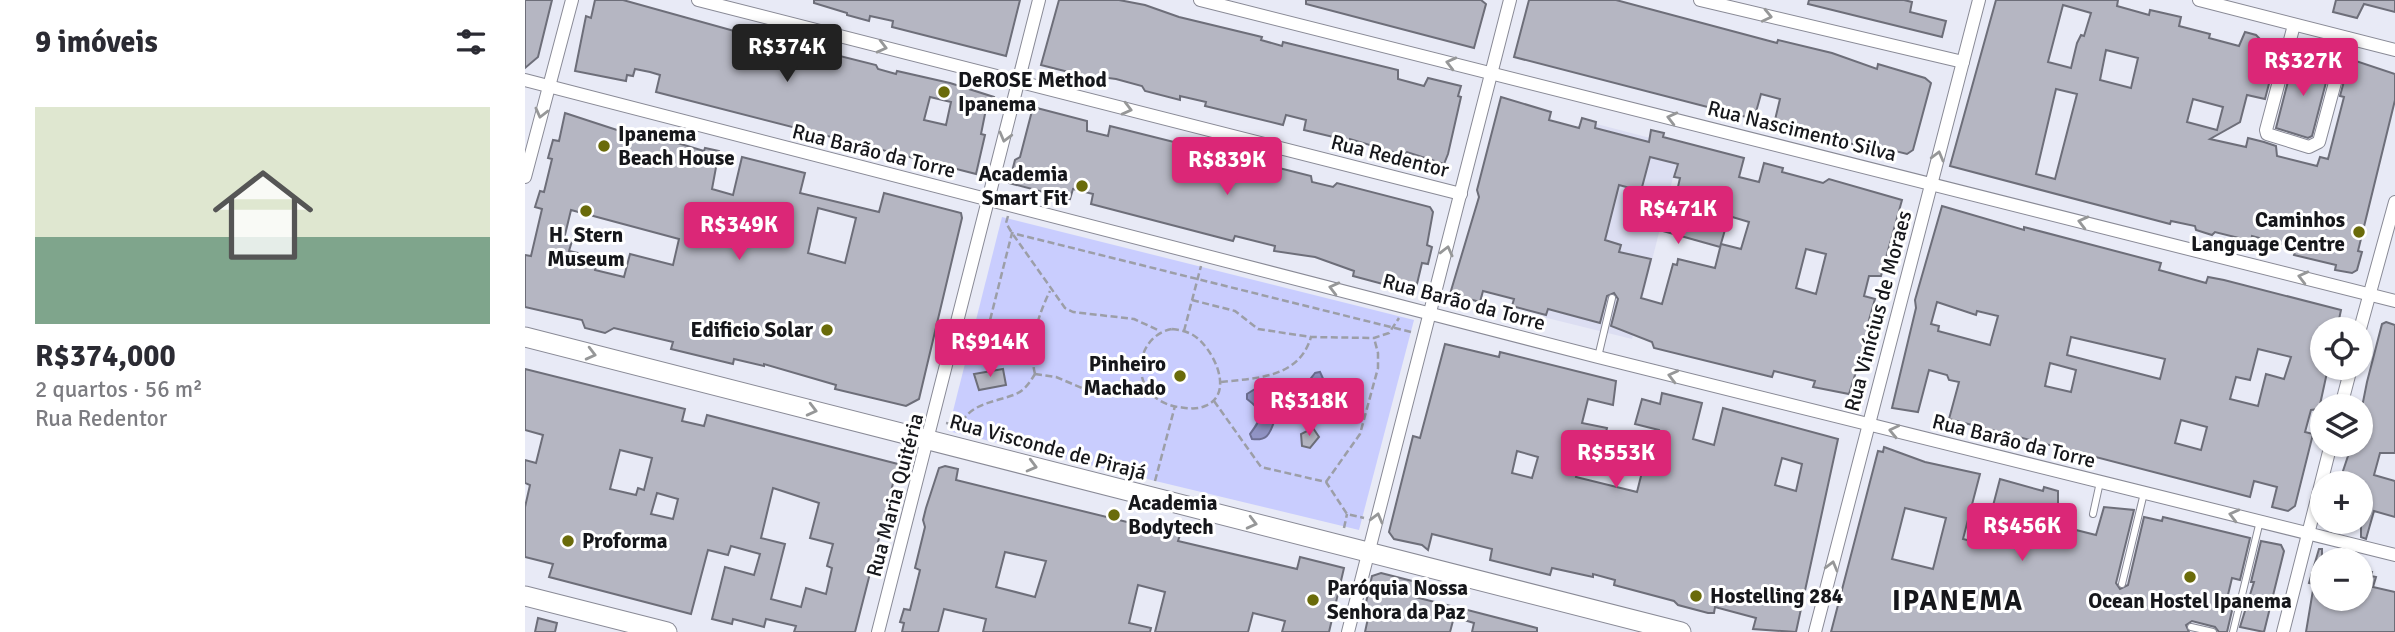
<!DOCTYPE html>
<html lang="pt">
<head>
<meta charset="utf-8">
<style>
  :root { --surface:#fff; --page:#f2f2f3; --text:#2b2b33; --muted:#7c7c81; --accent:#db2777 }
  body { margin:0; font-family:Signika,sans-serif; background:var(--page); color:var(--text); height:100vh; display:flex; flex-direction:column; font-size:26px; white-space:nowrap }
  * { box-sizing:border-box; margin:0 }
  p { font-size:23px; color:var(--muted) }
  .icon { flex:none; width:38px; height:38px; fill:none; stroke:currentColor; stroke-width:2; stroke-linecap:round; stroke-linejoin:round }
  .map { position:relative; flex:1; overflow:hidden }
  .details { display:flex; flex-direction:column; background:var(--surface); width:525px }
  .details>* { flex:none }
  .buttons { position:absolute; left:1785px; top:317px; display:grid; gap:14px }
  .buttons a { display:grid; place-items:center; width:63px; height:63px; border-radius:50%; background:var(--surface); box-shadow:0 2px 5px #0004; font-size:35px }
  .price { position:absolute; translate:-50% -60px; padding:0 16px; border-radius:7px; background:var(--accent); color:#fff; font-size:23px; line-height:46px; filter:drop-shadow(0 2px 4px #0008) }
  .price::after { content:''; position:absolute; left:50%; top:42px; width:21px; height:16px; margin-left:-10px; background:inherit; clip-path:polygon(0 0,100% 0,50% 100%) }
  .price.on { background:#222; color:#fff }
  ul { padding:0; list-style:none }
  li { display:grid; align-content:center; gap:14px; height:371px; padding:0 35px }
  li span { display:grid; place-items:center; height:217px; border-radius:0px; color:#555 }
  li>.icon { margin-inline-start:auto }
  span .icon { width:126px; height:126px; fill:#fffc; stroke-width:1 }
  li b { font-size:30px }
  h2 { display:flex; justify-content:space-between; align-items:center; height:84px; padding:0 35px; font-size:30px }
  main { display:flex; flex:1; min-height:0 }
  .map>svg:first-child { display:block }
  .built { fill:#dcdef2 }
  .green { fill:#c9cdfe }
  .water { fill:#9295c6; stroke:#6d6f93; stroke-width:2 }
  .building { fill:#b5b6c2; stroke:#6d6e79; stroke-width:2; fill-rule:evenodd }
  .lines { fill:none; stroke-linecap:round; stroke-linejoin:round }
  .service-casing { stroke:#898a96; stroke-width:8 }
  .minor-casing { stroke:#898a96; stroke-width:14 }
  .secondary-casing { stroke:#898a96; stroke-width:21 }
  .path { stroke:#9c9ea7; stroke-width:2.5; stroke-dasharray:7 3.5; stroke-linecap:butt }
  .service { stroke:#fff; stroke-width:6 }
  .minor { stroke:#fff; stroke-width:12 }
  .secondary { stroke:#fff; stroke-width:19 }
  .oneway { stroke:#969798 }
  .poi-dot { fill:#6a6b0a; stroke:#fff; stroke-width:2.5 }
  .labels { text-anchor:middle; stroke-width:6; stroke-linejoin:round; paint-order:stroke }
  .poi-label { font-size:21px; font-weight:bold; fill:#16171b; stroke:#fff; text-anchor:start }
  .street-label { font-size:21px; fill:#16171b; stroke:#fff }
  .district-label { font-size:28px; font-weight:bold; letter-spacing:2px; fill:#16171b; stroke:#fff }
</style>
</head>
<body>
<main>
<section class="details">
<h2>9 imóveis<svg class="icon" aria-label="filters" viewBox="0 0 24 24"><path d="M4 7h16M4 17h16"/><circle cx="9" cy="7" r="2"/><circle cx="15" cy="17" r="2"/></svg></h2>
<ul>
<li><span style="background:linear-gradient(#dfe7d0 60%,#7fa58c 0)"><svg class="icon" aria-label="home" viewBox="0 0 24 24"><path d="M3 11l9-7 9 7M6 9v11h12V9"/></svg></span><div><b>R$374,000</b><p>2 quartos · 56 m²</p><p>Rua Redentor</p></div></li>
</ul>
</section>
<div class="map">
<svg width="1870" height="632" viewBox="0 0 1870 632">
  <rect width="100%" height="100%" fill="#e8eaf6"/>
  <path class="built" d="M1068 123 1156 146 1107 339 1018 317Z"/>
  <path class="green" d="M477 217 889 320 834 530 423 431Z"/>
  <path class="water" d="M795 372 801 385 794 410 781 415 755 411C744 425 749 442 727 439L725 434C736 419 741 413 722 399V394L730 389C762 395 769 402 790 373Z"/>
  <g class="building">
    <path d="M0 0H27L13 57 0 68Z"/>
    <path d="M70 0H98L220 34 251 39V42L311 58V55L351 65 353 69 371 74 372 71 425 83 469 97 465 110 461 109 456 134 460 135 451 174 131 92 135 75 125 72 110 69 108 76 102 75 101 81 50 71 61 16 66 18ZM405 97 426 102 421 125 399 120Z"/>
    <path d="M289 0H495L481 56 367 27 368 21 345 16 344 21 322 15V13L289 3Z"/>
    <path d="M534 0H594L620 5 654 17 737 37 736 40 757 46 758 42 873 70V79L899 86 903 78 936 86 933 96 936 97 923 154 919 164 882 152 878 155 825 139V141L779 130 781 120 761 115 758 125 680 106 681 102 655 96V100L620 91 617 86 591 79 576 77 575 80 516 65Z"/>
    <path d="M781 0H956L961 4 949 48 781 4Z"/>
    <path d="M1004 0H1091L1252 43 1253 40 1307 53 1352 69 1353 64 1400 78 1406 83 1388 150 1382 154 1350 146 1347 149 1249 124 1255 99 1236 94 1229 119 989 57Z"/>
    <path d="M1284 0H1379L1387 2 1385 12 1421 21 1417 37 1283 4Z"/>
    <path d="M1471 0H1593L1592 6 1624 15 1625 10 1656 17 1654 26 1685 34 1684 38 1714 46 1720 32 1731 35 1736 40 1728 71 1746 76 1740 99 1722 95 1715 122 1685 139 1721 147 1723 138 1739 142 1751 146 1752 156 1792 166 1795 157 1803 159 1819 97 1815 96 1825 59 1870 74V100L1833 251 1837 252 1832 270 1827 273 1810 270 1811 265 1769 255 1771 248 1727 236 1726 241 1690 232 1687 235 1671 230 1670 226 1646 221 1645 224 1425 166ZM1538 5 1566 13 1559 36 1556 35 1552 43 1546 68 1523 62ZM1581 50 1613 58 1606 88 1575 80ZM1531 89 1552 94 1530 179 1511 174ZM1668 99 1698 107 1692 130 1662 122Z"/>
    <path d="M1811 0H1870V12L1839 4 1832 18 1808 12Z"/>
    <path d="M1769 58 1805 67 1787 136 1783 138 1751 128Z"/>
    <path d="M976 97 1026 112 1024 120 1054 128 1057 118 1071 122 1070 128 1124 142 1126 130 1139 133 1138 137 1219 158 1214 177 1234 182 1239 163 1258 168 1257 172 1298 183 1304 179 1377 200 1356 276H1344L1339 296 1350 299 1344 320 1347 321 1324 394 1288 387 1290 381 1249 371 1247 377 1129 348 1127 342 1086 326 1093 299 1089 293 1082 296 1075 323 1023 309 1021 315 987 306 989 299 958 291 955 302 925 294 954 197 952 190ZM1125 157 1153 164 1149 177 1155 178 1150 200 1144 198 1136 226 1139 227 1138 231 1195 247 1204 216 1224 222 1216 249 1196 244 1190 268 1153 259 1152 265 1148 264 1137 304 1116 298 1126 259 1094 252 1096 245 1080 240 1094 185 1116 191ZM1281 249 1301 254 1291 294 1271 288Z"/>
    <path d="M508 107 562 121V131L583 136 585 126 725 161V163L749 171 750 167 786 176 787 182 808 187 812 183 905 207 908 212 902 245 907 247 903 264 897 263 891 288 870 283 869 287 828 276 829 271 790 257 749 251 750 246 710 236 708 241 566 204 568 194 548 189 545 199 484 183 490 160 495 157Z"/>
    <path d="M40 113 95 131 115 136 116 132 179 151 180 148 194 151 187 189 208 195 217 157 280 173 275 193 354 212 359 193 436 213 437 218 394 399 381 406 310 389 311 385 239 364V366L209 359 208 364 146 349 148 342 89 328 80 333 60 328 57 320 0 307V255L6 256 17 209 10 207 15 191 19 192 27 159 23 158 28 140 34 141ZM293 208 331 218 320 263 283 253ZM46 210 154 239 148 265 105 254 99 277 70 270 71 265 51 260 53 253 44 251 47 241 39 239Z"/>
    <path d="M1417 206 1499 230V227L1636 263 1634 270 1681 283 1683 277 1699 280 1816 310 1812 329H1797V368H1803L1794 409 1786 410 1780 432 1788 434 1770 506 1763 511 1747 507 1752 487 1729 481 1725 497 1424 419 1434 382 1424 380 1422 375 1404 370 1393 412 1367 408 1391 308 1390 300ZM1412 302 1451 315 1452 311 1473 316 1465 345 1413 331 1414 326 1406 324ZM1546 337 1640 359 1635 379 1542 355ZM1733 349 1766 357 1759 379 1741 374 1733 406 1705 399 1711 377 1725 380ZM1525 363 1551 370 1546 392 1520 386ZM1656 420 1682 427 1676 450 1650 443Z"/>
    <path d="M1861 322 1870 325V453H1855L1849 475 1870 481V517L1849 511 1841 539 1836 537V483L1815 480 1827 444H1836V412L1842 382 1857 324Z"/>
    <path d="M920 344 974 357 975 352 1091 381 1088 405 1063 399 1057 423 1082 428 1076 453 1058 449 1051 477 1112 492 1119 464 1101 460 1104 449 1128 456 1134 430 1110 424 1117 399 1135 404 1137 393 1177 403 1168 439 1189 445 1198 408 1313 439 1271 632 1228 629 1231 618 1190 607 1189 613H1183L1153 605 1149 601 1089 585 1090 580 1068 574V577L1027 568 1025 575 965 560 967 549 907 534 903 550 897 545 869 539 864 532 888 436 895 438ZM992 451 1013 457 1007 478 987 473ZM1257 458 1277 464 1271 491 1250 485Z"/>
    <path d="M0 369 160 409 157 421 179 426 182 415 373 464 330 632H269L271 626 241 619 239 627 208 619 207 624 187 619 200 567 229 575 235 554 206 546 203 555 183 550 166 614 24 577 28 564 0 557V507L5 485 0 483V460L11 463 18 435 0 430ZM95 450 127 458 119 490 113 488 111 495 85 489ZM248 488 294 503 285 538 308 544 302 566 307 568 301 594 281 588 276 607 246 599 260 544 236 538ZM132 493 153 499 148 519 126 514Z"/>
    <path d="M478 369 481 385 454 390 449 374Z"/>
    <path d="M788 428 794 437 785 448 777 446 776 434Z"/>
    <path d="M1359 447 1400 462 1455 474 1438 539 1458 544 1475 479 1518 491 1519 487 1533 491V504L1548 508 1543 528 1571 535 1579 507 1609 510 1591 583 1595 589 1603 585 1619 517 1637 521 1638 517 1725 538 1715 580 1707 578 1702 599 1709 602 1702 632H1694L1690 627 1667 621 1661 625 1664 632H1306L1353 451 1358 452ZM1380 508 1421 518 1408 569 1367 559Z"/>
    <path d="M420 466 433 469 431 480 655 535 653 541 772 569 775 557 819 568 804 632H757L760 621 728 613 723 632H630L640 592 613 585 604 623 626 628 625 632H458L461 619 419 609 413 632H377L379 623 375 622 379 609 385 610 395 570 390 568 400 527 398 520 401 508 414 468ZM480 552 521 561 510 597 471 587Z"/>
    <path d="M1736 541 1756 545 1759 551 1739 632 1715 627 1729 582H1726Z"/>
    <path d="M1794 549H1797V598H1836V569L1847 572 1846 576 1851 577 1848 587 1870 592V632H1781L1789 584 1784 583Z"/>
    <path d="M856 573 895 583 890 597 930 607 931 610V607L1012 628V632H947L949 623 929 617 925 632H840L845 609 840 607 847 576Z"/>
    <path d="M13 618 32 623 30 632H10Z"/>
  </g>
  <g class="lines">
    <defs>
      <g id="service">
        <path d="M1073 357 1087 298"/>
        <path d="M1568 514 1575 482"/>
        <path d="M1597 584 1619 493"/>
        <path d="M1666 627 1688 632"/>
        <path d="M1708 632 1735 521"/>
      </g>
      <g id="minor">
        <path d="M173 0 936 194"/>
        <path d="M675 0 1870 301"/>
        <path d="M1175 0 1438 62"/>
        <path d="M1674 0 1870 50"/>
        <path d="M1769 25 1741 130 1742 134 1784 147 1794 142 1822 38"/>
        <path d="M0 80 1073 357 1870 555"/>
        <path d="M0 177 47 0"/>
        <path d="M1835 329 1870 202"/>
        <path d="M1816 406 1826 368"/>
        <path d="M353 632 514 0"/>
        <path d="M823 632 985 0"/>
        <path d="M1290 632 1454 0"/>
        <path d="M1758 632 1806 444"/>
      </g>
      <g id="secondary">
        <path d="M0 337 1156 632"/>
        <path d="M0 596 142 632"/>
      </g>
    </defs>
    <use href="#service" class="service-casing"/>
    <use href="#minor" class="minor-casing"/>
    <use href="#secondary" class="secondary-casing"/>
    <g class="path">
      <path d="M483 216 481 223 487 233 540 308 548 312 609 319 635 331"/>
      <path d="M667 300 710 311 733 329 786 337 849 338 864 333 874 318"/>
      <path d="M647 329C654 330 661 331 668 335 688 347 711 394 680 406 671 410 662 408 653 407 601 398 608 336 647 329Z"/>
      <path d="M659 331 676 266"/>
      <path d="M460 340 487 233 886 332"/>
      <path d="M510 374 531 377 564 391 619 389"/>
      <path d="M510 374C503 347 513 315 525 291"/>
      <path d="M696 382C732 378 774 378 786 337"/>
      <path d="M689 401 736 467 801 482 822 514 839 518"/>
      <path d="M421 423 435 425"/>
      <path d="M434 432C439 403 469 403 491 394 500 390 505 382 510 374"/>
      <path d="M630 481 650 406"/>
      <path d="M801 482 835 434 853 368V353L849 338"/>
      <path d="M819 528 822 514"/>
    </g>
    <use href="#service" class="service"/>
    <use href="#minor" class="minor"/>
    <use href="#secondary" class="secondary"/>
  </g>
  <defs><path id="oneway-chevron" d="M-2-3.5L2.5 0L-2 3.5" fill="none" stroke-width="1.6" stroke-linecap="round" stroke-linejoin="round" transform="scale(1.75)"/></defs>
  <g class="oneway">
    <use href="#oneway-chevron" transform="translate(1242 16) rotate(13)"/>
    <use href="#oneway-chevron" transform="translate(357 47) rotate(14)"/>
    <use href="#oneway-chevron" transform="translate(926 63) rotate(-166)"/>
    <use href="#oneway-chevron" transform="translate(602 109) rotate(14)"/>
    <use href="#oneway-chevron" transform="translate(16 113) rotate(104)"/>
    <use href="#oneway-chevron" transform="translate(1147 118) rotate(-166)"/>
    <use href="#oneway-chevron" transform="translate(480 137) rotate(105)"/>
    <use href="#oneway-chevron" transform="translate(1413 156) rotate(-75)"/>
    <use href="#oneway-chevron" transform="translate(1558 222) rotate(-166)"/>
    <use href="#oneway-chevron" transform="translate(922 251) rotate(-76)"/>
    <use href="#oneway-chevron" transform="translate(1778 277) rotate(-166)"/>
    <use href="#oneway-chevron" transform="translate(809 288) rotate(-166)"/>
    <use href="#oneway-chevron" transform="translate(66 354) rotate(14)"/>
    <use href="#oneway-chevron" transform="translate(1148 376) rotate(-166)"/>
    <use href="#oneway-chevron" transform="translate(287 410) rotate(14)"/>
    <use href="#oneway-chevron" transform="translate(1369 431) rotate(-167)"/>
    <use href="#oneway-chevron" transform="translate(507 466) rotate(15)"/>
    <use href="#oneway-chevron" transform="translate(1709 515) rotate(-166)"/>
    <use href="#oneway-chevron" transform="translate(852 518) rotate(-75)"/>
    <use href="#oneway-chevron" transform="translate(727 523) rotate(14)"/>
    <use href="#oneway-chevron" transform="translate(1307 566) rotate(-75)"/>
  </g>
  <g class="poi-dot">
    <circle cx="419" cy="92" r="7"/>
    <circle cx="79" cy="146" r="7"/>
    <circle cx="557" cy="186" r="7"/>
    <circle cx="61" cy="211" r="7"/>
    <circle cx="1834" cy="232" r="7"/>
    <circle cx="302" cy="330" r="7"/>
    <circle cx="655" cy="376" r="7"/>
    <circle cx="589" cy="515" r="7"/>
    <circle cx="43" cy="541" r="7"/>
    <circle cx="1665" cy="577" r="7"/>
    <circle cx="1171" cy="596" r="7"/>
    <circle cx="788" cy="600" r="7"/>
  </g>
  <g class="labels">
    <g class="poi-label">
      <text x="433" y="87">DeROSE Method<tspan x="433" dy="24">Ipanema</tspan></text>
      <text x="93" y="141">Ipanema<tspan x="93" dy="24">Beach House</tspan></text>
      <text x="543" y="181" text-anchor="end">Academia<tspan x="543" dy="24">Smart Fit</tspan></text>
      <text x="1820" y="227" text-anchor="end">Caminhos<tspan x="1820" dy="24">Language Centre</tspan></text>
      <text x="61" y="242" text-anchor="middle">H. Stern<tspan x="61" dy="24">Museum</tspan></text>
      <text x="288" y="337" text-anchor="end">Edificio Solar</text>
      <text x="641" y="371" text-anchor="end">Pinheiro<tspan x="641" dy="24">Machado</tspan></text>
      <text x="603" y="510">Academia<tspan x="603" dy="24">Bodytech</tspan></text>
      <text x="57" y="548">Proforma</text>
      <text x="802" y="595">Paróquia Nossa<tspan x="802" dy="24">Senhora da Paz</tspan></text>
      <text x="1185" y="603">Hostelling 284</text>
      <text x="1665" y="608" text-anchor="middle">Ocean Hostel Ipanema</text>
    </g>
    <g class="street-label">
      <text transform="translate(1277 131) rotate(14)" y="7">Rua Nascimento Silva</text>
      <text transform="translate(349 151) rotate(14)" y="7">Rua Barão da Torre</text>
      <text transform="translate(865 156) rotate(14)" y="7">Rua Redentor</text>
      <text transform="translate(939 302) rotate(15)" y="7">Rua Barão da Torre</text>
      <text transform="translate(1353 311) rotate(-75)" y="7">Rua Vinícius de Moraes</text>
      <text transform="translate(1489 441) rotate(14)" y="7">Rua Barão da Torre</text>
      <text transform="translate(523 447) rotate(15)" y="7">Rua Visconde de Pirajá</text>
      <text transform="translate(370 495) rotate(-75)" y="7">Rua Maria Quitéria</text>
    </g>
    <g class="district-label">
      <text x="1433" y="610">IPANEMA</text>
    </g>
  </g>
</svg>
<div class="buttons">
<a><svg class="icon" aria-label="locate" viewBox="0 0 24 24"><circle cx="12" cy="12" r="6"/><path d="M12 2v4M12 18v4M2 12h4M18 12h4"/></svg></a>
<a><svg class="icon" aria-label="layers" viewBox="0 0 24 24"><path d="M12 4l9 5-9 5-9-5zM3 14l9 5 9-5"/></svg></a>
<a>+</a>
<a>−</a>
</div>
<b class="price on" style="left:262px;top:84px">R$374K</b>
<b class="price" style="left:1778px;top:98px">R$327K</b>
<b class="price" style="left:702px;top:197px">R$839K</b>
<b class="price" style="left:1153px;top:246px">R$471K</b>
<b class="price" style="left:214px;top:262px">R$349K</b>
<b class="price" style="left:465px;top:379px">R$914K</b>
<b class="price" style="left:784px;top:438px">R$318K</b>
<b class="price" style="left:1091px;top:490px">R$553K</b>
<b class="price" style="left:1497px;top:563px">R$456K</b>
</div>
</main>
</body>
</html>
